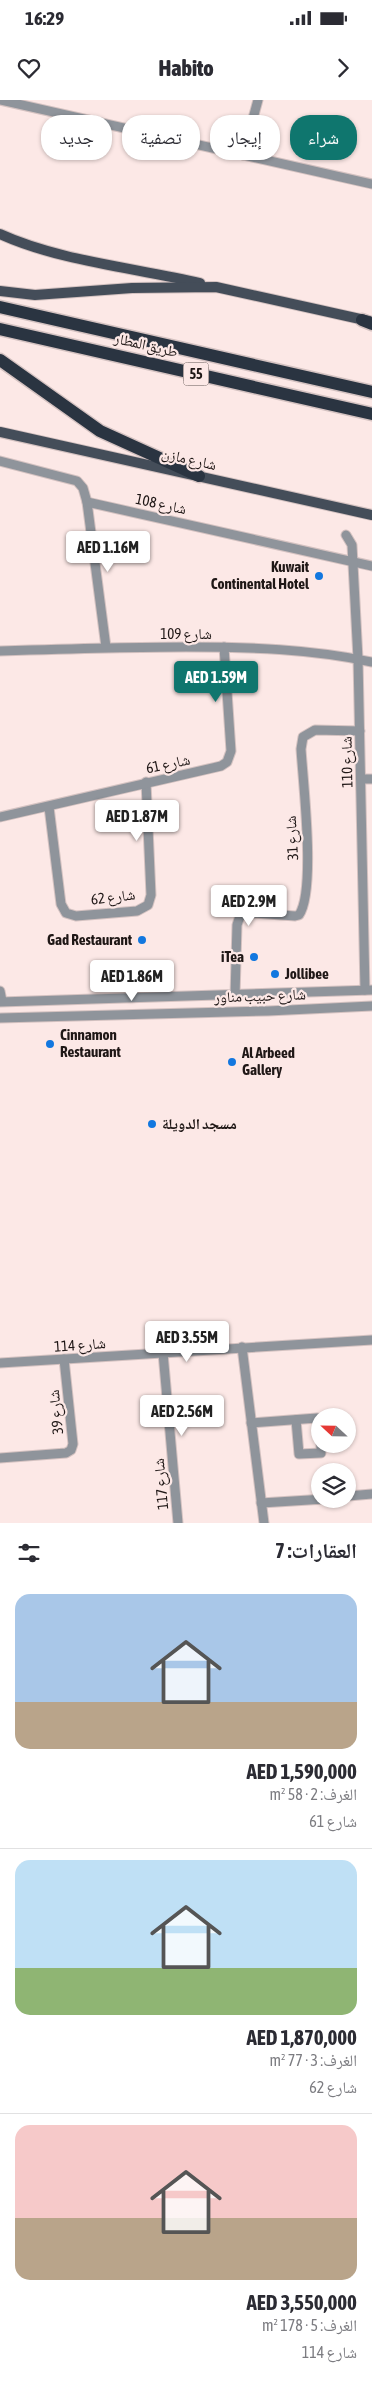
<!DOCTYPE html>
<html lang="ar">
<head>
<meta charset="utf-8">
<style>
  :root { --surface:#fff; --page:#f7f7f7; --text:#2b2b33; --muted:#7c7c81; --line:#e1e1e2; --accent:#0f766e }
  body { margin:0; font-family:"Asap Condensed","Noto Naskh Arabic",sans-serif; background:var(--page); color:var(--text); direction:rtl; height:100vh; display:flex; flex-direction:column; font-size:19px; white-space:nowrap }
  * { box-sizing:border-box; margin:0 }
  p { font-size:16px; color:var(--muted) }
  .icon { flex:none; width:28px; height:28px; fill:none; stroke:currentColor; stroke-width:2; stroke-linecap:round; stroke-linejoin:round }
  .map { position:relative; height:1423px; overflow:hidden; direction:ltr }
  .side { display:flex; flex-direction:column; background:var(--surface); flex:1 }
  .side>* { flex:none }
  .guide { position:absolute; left:15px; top:15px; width:342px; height:45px; direction:rtl; display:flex; gap:10px }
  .needle { width:32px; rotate:292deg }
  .controls { position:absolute; left:311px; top:1308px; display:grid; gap:10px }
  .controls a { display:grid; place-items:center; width:45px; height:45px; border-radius:50%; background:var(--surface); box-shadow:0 1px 4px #0004; font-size:25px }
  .price { position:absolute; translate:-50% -42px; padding:0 11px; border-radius:5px; background:#fff; color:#222; font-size:16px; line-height:32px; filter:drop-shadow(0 1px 2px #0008) }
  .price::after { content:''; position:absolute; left:50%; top:30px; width:15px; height:11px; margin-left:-8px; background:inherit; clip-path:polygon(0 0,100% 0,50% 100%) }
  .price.on { background:var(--accent); color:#fff }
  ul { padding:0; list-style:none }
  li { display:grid; align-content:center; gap:10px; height:265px; padding:0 15px }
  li+li { border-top:1px solid var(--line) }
  li span { display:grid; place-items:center; height:155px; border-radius:15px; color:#555 }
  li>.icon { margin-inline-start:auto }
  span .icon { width:90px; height:90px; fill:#fffc; stroke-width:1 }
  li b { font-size:21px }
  h2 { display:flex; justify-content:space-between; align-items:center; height:60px; padding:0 15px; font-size:21px }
  .tag { padding:0 18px; border-radius:20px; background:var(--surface); box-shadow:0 1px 4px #0004; font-size:18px; line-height:45px }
  .tag.on { background:var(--accent); color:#fff }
  .status { display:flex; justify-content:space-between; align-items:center; height:35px; padding:0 25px; background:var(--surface); direction:ltr }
  .status svg { height:14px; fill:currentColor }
  header { display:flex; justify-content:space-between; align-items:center; height:65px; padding:0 15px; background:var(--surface); font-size:22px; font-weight:800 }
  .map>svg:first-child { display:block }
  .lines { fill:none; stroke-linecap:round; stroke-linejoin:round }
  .minor-casing { stroke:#d4c2c1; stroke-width:11 }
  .major-casing { stroke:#d4c2c1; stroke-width:12 }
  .highway-casing { stroke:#d4c2c1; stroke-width:15 }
  .minor { stroke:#8f949b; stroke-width:9 }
  .major { stroke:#444d59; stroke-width:10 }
  .highway { stroke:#2a3441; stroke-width:12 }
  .poi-dot { fill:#1277df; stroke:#fce8e6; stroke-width:2 }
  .labels { text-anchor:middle; stroke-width:4.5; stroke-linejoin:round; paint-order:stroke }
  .shield { fill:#fce8e6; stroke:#615654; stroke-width:1 }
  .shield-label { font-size:14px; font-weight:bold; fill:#1f1716 }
  .street-label { font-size:15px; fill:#1f1716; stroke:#fce8e6 }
  .poi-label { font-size:15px; font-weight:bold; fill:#1f1716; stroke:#fce8e6; text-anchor:start }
</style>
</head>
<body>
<div class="status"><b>16:29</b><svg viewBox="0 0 49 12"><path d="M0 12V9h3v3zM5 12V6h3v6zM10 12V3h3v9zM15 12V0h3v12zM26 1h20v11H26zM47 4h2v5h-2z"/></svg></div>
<header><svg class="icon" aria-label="forward" viewBox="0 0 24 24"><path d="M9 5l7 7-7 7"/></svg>Habito<svg class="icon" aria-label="heart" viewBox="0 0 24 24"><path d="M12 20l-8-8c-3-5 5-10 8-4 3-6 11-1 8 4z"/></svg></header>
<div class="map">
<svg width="372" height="1423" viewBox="0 0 372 1423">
  <rect width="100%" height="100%" fill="#fce8e6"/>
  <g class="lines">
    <defs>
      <g id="minor">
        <path d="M0 0 372 84"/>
        <path d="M243 55 258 0"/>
        <path d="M0 361 77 381 83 388 87 402 106 547"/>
        <path d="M87 402 372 466"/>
        <path d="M346 435 352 445 358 559 365 890"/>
        <path d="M0 551C62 549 124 547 186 547 249 547 311 549 372 562"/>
        <path d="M361 679H372"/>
        <path d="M49 707 61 804 66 813 76 816 137 811 148 805 151 795 146 682"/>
        <path d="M0 717 221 666 227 662 231 651 224 547"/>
        <path d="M0 891 2 901"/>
        <path d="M235 896 237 825 240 816 253 813 295 816 299 815C316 791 303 682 301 649L303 637 315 630 360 631"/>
        <path d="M0 902 372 890"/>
        <path d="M0 918 268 911 372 906"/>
        <path d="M242 1247 264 1423"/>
        <path d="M163 1253 178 1423"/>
        <path d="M0 1263 372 1240"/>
        <path d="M296 1320 299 1354 321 1353V1344"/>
        <path d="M251 1323 317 1318 320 1337"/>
        <path d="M0 1358 66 1353 71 1350 73 1344 64 1259"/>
        <path d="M348 1396 372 1394"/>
        <path d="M261 1403 325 1399"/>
      </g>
      <g id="major">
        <path d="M0 134C59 161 136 168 200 183"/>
        <path d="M0 191 35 195 132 188 216 187 369 221"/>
        <path d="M0 332 372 415"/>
      </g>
      <g id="highway">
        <path d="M0 207 372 292"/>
        <path d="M362 220 372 224"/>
        <path d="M0 229 372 314"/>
        <path d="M0 260 100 331 199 376"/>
      </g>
    </defs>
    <use href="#minor" class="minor-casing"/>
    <use href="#major" class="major-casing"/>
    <use href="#highway" class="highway-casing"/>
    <use href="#minor" class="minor"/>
    <use href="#major" class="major"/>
    <use href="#highway" class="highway"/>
  </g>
  <g class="poi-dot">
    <circle cx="319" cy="476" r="5"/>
    <circle cx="142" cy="840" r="5"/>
    <circle cx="254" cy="857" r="5"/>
    <circle cx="275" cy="874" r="5"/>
    <circle cx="50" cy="944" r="5"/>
    <circle cx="232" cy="962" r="5"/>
    <circle cx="152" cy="1024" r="5"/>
  </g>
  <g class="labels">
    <rect class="shield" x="183.5" y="262.5" width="25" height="23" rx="4"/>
    <g class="shield-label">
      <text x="196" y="279">55</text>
    </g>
    <g class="street-label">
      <text transform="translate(146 245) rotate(13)" y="5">طريق المطار</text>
      <text transform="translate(189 359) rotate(13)" y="5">شارع مازن</text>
      <text transform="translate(161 404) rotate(12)" y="5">شارع 108</text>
      <text x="186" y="539">شارع 109</text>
      <text transform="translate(347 662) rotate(-91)" y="5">شارع 110</text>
      <text transform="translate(168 664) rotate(-12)" y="5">شارع 61</text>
      <text transform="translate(292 738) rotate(-93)" y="5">شارع 31</text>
      <text transform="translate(113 797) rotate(-7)" y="5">شارع 62</text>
      <text transform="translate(260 896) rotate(-2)" y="5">شارع حبيب مناور</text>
      <text transform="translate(80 1245) rotate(-4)" y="5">شارع 114</text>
      <text transform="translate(56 1312) rotate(-96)" y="5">شارع 39</text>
      <text transform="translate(161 1384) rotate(-95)" y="5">شارع 117</text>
    </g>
    <g class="poi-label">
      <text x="309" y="472" text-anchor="end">Kuwait<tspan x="309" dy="17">Continental Hotel</tspan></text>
      <text x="132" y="845" text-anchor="end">Gad Restaurant</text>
      <text x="244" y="862" text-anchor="end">iTea</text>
      <text x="285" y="879">Jollibee</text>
      <text x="60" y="940">Cinnamon<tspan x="60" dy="17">Restaurant</tspan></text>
      <text x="242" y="958">Al Arbeed<tspan x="242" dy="17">Gallery</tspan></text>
      <text x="162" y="1029">مسجد الدويلة</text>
    </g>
  </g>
</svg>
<div class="controls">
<a><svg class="needle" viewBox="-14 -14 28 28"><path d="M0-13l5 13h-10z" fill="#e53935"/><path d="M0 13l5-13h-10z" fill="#7c7c81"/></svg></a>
<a><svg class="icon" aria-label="layers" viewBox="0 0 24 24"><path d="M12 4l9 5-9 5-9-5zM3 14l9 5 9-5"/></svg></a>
</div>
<b class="price" style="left:108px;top:473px">AED 1.16M</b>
<b class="price on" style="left:216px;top:603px">AED 1.59M</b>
<b class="price" style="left:137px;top:742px">AED 1.87M</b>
<b class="price" style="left:249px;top:827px">AED 2.9M</b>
<b class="price" style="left:132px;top:902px">AED 1.86M</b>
<b class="price" style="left:187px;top:1263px">AED 3.55M</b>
<b class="price" style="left:182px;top:1337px">AED 2.56M</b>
<div class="guide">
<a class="tag on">شراء</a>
<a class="tag">إيجار</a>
<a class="tag">تصفية</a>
<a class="tag">جديد</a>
</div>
</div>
<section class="side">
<h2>العقارات: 7<svg class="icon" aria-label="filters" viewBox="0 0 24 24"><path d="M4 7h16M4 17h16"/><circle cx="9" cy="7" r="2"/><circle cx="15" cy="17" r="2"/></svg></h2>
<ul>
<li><span style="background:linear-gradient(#a9c7e8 70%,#b9a48a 0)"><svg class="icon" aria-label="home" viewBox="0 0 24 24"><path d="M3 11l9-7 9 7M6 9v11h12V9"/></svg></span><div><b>AED 1,590,000</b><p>الغرف: 2 · 58 m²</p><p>شارع 61</p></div></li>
<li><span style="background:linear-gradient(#bfe0f5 70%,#8fb573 0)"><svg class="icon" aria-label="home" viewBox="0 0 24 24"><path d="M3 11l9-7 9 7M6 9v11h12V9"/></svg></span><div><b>AED 1,870,000</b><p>الغرف: 3 · 77 m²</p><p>شارع 62</p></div></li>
<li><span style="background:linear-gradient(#f6c9c9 60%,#b9a48a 0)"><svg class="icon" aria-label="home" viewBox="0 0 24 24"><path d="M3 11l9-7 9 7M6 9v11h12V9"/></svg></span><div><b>AED 3,550,000</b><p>الغرف: 5 · 178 m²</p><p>شارع 114</p></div></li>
</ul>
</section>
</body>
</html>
